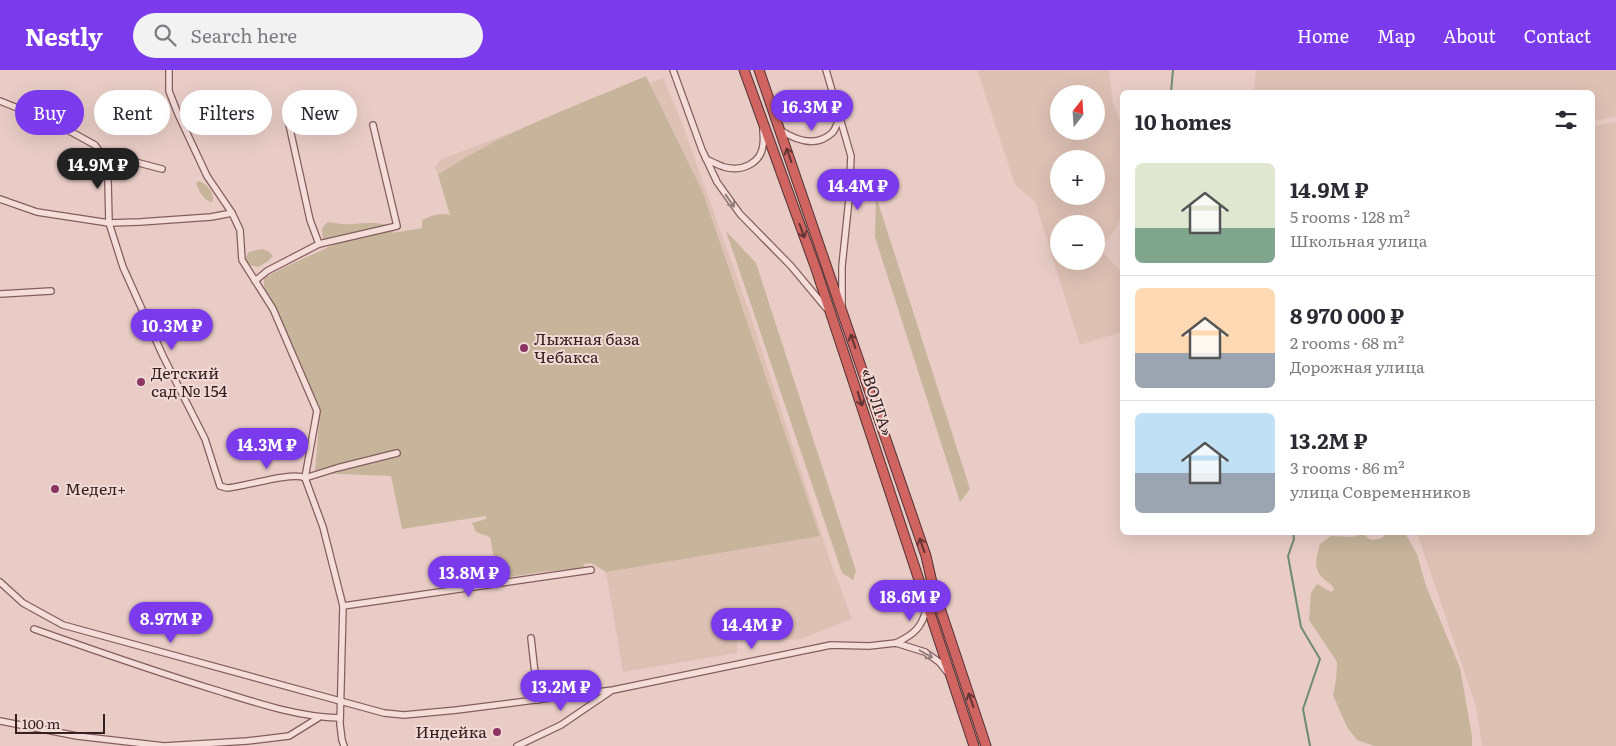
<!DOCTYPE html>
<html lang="en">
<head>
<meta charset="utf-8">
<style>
  :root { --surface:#fff; --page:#f2f2f3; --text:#2b2b33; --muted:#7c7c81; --line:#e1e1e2; --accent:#7c3aed }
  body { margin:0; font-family:Literata,serif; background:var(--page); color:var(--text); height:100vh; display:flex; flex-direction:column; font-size:19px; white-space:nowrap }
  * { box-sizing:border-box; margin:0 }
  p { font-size:16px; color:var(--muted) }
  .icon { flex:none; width:28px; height:28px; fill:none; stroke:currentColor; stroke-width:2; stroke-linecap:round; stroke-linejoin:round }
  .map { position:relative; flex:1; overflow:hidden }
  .sheet { position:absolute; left:1120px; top:20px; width:475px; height:445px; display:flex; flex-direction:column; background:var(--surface); border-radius:8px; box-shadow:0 5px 20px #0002 }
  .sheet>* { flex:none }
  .hud { position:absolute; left:15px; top:20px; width:475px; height:45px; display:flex; gap:10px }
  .needle { width:32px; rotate:17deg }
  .buttons { position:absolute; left:1050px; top:15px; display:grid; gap:10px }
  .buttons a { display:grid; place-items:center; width:55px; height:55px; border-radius:50%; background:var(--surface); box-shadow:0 5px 20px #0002; font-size:25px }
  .scale { position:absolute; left:15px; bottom:12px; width:90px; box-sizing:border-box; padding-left:5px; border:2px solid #342021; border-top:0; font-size:14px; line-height:18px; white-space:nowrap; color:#342021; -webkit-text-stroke:4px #f1dad5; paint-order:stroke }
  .price { position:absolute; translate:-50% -42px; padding:0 11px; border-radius:18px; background:var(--accent); color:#fff; font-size:16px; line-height:32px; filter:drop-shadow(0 1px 2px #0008) }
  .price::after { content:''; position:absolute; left:50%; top:30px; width:15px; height:11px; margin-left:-8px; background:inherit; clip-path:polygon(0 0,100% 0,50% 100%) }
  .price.selected { background:#222; color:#fff }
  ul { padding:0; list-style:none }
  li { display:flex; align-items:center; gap:15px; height:125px; padding:0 15px }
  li+li { border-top:1px solid var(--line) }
  li span { display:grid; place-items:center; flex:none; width:140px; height:100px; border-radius:8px; color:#555 }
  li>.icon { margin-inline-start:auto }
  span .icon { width:60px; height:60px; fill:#fffc; stroke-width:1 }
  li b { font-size:21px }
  h2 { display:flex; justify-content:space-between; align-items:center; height:60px; padding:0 15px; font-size:21px }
  .pill { padding:0 18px; border-radius:22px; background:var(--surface); box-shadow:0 5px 20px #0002; font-size:18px; line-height:45px }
  .pill.selected { background:var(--accent); color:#fff }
  header { display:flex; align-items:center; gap:30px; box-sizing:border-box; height:70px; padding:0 25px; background:var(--accent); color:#fff }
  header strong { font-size:24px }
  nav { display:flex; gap:28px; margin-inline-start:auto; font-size:18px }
  .search { width:350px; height:45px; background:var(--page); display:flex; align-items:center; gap:12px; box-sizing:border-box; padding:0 18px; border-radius:28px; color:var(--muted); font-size:19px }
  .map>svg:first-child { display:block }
  .farmland { fill:#dec1b5; fill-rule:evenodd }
  .green { fill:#c6b49b }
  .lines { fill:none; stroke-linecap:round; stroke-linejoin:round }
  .stream { stroke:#6f8b75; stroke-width:2 }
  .minor-casing { stroke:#835e5e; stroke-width:8 }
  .highway-casing { stroke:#513234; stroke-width:11 }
  .minor { stroke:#f5ddd9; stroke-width:5.5 }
  .highway { stroke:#cf6461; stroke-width:9 }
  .oneway { stroke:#623434 }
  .oneway2 { stroke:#947e7d }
  .poi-dot { fill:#8b3563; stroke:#f1dad5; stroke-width:2 }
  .labels { text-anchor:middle; stroke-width:4; stroke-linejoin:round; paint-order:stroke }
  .poi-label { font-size:16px; fill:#342021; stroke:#f1dad5; text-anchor:start }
  .street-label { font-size:16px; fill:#342021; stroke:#f1dad5 }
</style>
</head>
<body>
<header>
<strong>Nestly</strong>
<div class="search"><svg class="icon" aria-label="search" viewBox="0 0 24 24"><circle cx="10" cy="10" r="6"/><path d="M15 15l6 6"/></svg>Search here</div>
<nav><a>Home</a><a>Map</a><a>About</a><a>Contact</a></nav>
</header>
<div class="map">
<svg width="1616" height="676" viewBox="0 0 1616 676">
  <rect width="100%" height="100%" fill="#e9ccc6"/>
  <g class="farmland">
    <path d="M977 0H1109L1113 33 1122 56V139L1118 156 1103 175 1104 184 1122 202V262L1080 275 1035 132 1015 115ZM1059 24H1096V61H1059ZM1059 89H1096V126H1059ZM1059 154H1096V191H1059Z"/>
    <path d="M1256 0H1616V47L1593 51 1592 22H1254Z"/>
    <path d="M663 8 682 53 750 244 830 490 852 549 801 569 784 570 744 539 738 548 737 583 623 602 607 507 468 162 435 98 440 90 504 65 572 43Z"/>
    <path d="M1616 52V676H1482L1476 636 1417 463 1592 462 1593 56Z"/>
  </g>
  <g class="green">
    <path d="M646 6 703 123 820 466 606 502 591 493 584 494V498L541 502 497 509V505H494L495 494 490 467 476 462 472 453 486 449V446L402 459 391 406 315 403 320 338 264 218V208L287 196 342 171 372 166 362 164 323 170 322 158 328 152C336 153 344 155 352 154 367 153 380 151 394 158L393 163 422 158V150C431 146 440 142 450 145L438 105C501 62 576 36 646 6Z"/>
    <path d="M199 111C207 114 214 122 213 131L210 132C202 128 199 121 196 113Z"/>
    <path d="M876 126 970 419 960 432 875 167Z"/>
    <path d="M726 161 756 193 856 501 853 510 842 503Z"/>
    <path d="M262 179 268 181 273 186 267 192 258 197 246 194V187L249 182Z"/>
    <path d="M1387 463H1405L1417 484 1426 516 1460 598 1472 666V676H1374L1357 670 1347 657 1333 625 1336 610 1337 592 1309 550 1311 523 1317 514 1331 522 1334 519C1332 513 1327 513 1323 508 1312 498 1317 486 1320 474L1331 466 1352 467 1363 464 1371 470 1382 468Z"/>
  </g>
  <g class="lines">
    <g class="stream">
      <path d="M1171 22 1173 0"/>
      <path d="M1293 462 1294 469 1288 486 1301 557 1320 589 1303 639 1310 676"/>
    </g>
    <defs>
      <g id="minor">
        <path d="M169 0V21L178 44 207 106 232 143 240 160 242 190 273 239 317 341 305 408 323 457 343 536 340 654 342 670 344 676"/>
        <path d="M673 0 702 80 717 112 740 144 791 196 826 238"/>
        <path d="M826 0 851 86 849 129 842 196V235"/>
        <path d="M0 31 55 53 95 75 103 86 108 111 109 153 123 197 163 286 205 369 220 416 227 418C244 417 292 401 305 408L337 398 397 383"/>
        <path d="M288 50 310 150 319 174"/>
        <path d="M780 60C797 71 817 78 833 62 836 58 838 51 840 47"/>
        <path d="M103 86 116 87 162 99"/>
        <path d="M706 89C712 92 718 95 724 97 741 102 761 94 763 75 764 70 763 65 763 60"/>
        <path d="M0 129 37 142 109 153 140 152 211 147 232 143"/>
        <path d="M255 211 267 201 319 174 397 156 373 55"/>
        <path d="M0 224 51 221"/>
        <path d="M0 512 23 533 63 555 384 643 404 645 457 640 613 620 831 575 869 576 896 573 925 582 939 592 948 603"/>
        <path d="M343 536 591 500"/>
        <path d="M34 559C96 581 159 603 222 622 260 634 300 647 340 648"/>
        <path d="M531 568 538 630"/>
        <path d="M896 573C915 564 922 557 927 537"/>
        <path d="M0 651 77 666 164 676 247 671 289 666 318 648"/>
        <path d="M517 676 561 655 611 621"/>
      </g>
      <g id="highway">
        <path d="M744 0 816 199 974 676"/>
        <path d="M759 0 926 486 933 517 986 676"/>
      </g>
    </defs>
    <use href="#minor" class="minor-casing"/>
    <use href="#highway" class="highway-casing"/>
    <use href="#minor" class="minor"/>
    <use href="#highway" class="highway"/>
  </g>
  <defs><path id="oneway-shaft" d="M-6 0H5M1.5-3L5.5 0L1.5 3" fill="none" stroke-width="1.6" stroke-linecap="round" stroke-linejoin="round" transform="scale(1.25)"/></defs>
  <g class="oneway">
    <use href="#oneway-shaft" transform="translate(789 85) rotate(-109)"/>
    <use href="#oneway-shaft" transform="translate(802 161) rotate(70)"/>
    <use href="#oneway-shaft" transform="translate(853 271) rotate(-109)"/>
    <use href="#oneway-shaft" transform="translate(860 329) rotate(72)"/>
    <use href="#oneway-shaft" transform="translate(922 475) rotate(-109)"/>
    <use href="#oneway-shaft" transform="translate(971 630) rotate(-109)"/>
  </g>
  <g class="oneway2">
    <use href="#oneway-shaft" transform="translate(730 131) rotate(55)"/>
    <use href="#oneway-shaft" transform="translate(926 584) rotate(30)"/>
  </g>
  <g class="poi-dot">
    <circle cx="524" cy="278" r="5"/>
    <circle cx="141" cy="312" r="5"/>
    <circle cx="55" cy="419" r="5"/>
    <circle cx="497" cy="662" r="5"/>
  </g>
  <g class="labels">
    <g class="poi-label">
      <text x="534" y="275">Лыжная база<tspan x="534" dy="18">Чебакса</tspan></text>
      <text x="151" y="309">Детский<tspan x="151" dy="18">сад № 154</tspan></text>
      <text x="65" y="425">Медел+</text>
      <text x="487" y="668" text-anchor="end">Индейка</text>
    </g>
    <g class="street-label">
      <text transform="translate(877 332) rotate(72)" y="6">«ВОЛГА»</text>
    </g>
  </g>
</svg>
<div class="buttons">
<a><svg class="needle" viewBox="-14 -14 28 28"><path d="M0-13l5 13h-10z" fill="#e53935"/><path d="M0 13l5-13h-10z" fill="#7c7c81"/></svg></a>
<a>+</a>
<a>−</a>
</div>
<div class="scale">100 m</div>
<b class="price" style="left:812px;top:62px">16.3M ₽</b>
<b class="price selected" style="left:98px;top:120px">14.9M ₽</b>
<b class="price" style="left:858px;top:141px">14.4M ₽</b>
<b class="price" style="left:172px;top:281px">10.3M ₽</b>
<b class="price" style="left:267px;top:400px">14.3M ₽</b>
<b class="price" style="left:469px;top:528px">13.8M ₽</b>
<b class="price" style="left:910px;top:552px">18.6M ₽</b>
<b class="price" style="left:171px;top:574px">8.97M ₽</b>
<b class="price" style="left:752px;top:580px">14.4M ₽</b>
<b class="price" style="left:561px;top:642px">13.2M ₽</b>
<div class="hud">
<a class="pill selected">Buy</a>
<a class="pill">Rent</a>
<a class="pill">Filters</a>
<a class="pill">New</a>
</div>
<section class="sheet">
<h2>10 homes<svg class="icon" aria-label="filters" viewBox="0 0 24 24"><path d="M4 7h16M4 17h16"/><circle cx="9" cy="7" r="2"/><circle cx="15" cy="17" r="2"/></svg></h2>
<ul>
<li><span style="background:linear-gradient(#dfe7d0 65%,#7fa58c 0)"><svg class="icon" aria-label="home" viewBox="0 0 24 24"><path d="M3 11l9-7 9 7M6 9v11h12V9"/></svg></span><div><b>14.9M ₽</b><p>5 rooms · 128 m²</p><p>Школьная улица</p></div></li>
<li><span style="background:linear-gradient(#ffd9b3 65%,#9aa5b1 0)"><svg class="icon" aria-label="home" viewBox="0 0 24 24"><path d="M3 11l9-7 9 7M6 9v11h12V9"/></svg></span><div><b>8 970 000 ₽</b><p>2 rooms · 68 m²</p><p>Дорожная улица</p></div></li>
<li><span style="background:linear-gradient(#bfe0f5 60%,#9aa5b1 0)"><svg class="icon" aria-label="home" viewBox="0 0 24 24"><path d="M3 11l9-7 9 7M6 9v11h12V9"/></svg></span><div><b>13.2M ₽</b><p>3 rooms · 86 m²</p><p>улица Современников</p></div></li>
</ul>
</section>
</div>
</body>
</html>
